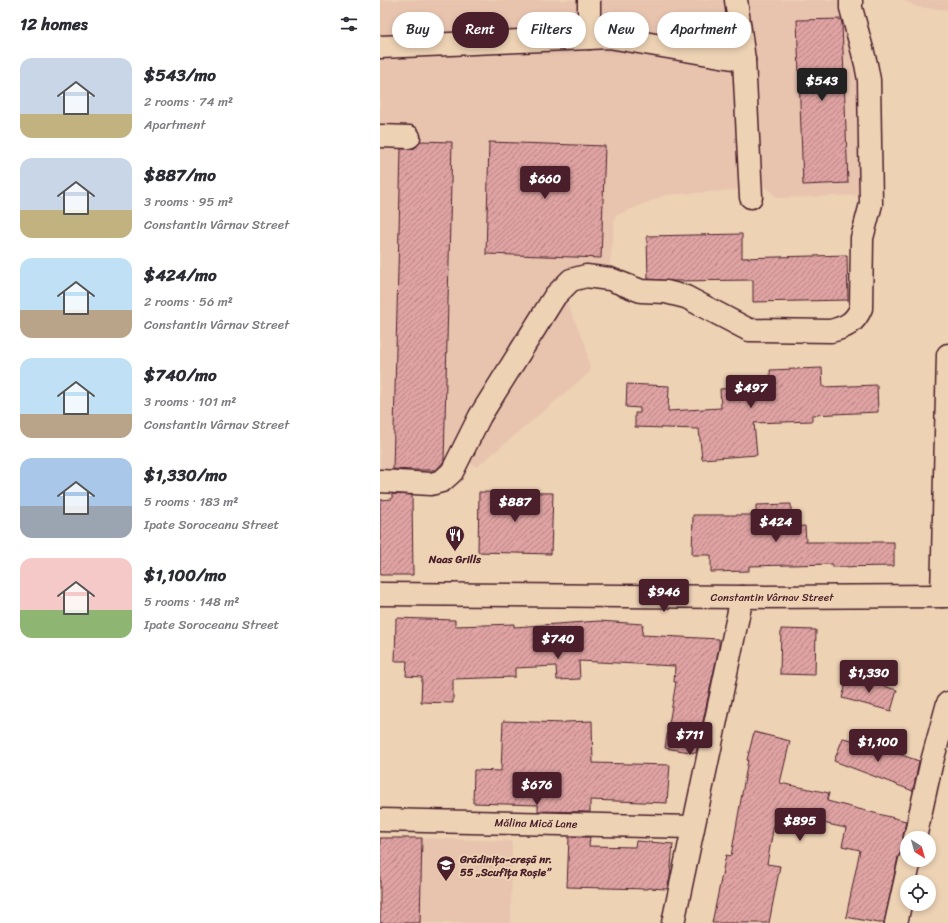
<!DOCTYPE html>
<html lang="en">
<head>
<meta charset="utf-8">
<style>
  :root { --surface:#fff; --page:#f7f7f7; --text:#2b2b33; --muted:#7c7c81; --accent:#4a1f2b }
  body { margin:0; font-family:Sriracha,sans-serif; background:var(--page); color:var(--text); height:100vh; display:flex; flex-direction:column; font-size:15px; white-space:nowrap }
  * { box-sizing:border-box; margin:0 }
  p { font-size:13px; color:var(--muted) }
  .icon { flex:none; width:22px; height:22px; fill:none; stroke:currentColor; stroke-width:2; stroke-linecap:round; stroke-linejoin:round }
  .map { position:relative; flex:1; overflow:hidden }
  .side { display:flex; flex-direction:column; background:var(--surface); width:380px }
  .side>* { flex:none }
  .hud { position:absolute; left:12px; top:12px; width:380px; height:36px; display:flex; gap:8px }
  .needle { width:26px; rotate:143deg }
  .fabs { position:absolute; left:520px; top:831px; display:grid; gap:8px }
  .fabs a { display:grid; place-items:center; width:36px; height:36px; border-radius:50%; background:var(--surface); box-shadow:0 2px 6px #0003; font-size:20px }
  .price { position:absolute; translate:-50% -34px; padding:0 9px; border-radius:4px; background:var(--accent); color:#fff; font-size:13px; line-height:26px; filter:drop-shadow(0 1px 2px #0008) }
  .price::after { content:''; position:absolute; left:50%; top:24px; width:12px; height:9px; margin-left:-6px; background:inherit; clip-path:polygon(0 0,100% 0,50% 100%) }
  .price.selected { background:#222; color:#fff }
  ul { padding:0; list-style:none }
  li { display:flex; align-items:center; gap:12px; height:100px; padding:0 20px }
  li span { display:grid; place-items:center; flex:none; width:112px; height:80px; border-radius:12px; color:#555 }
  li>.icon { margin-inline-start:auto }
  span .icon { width:48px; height:48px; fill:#fffc; stroke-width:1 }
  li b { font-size:17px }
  h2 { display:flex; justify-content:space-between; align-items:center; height:48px; padding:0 20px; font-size:17px }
  .pill { padding:0 14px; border-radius:18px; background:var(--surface); box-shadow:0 2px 6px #0003; font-size:14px; line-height:36px }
  .pill.selected { background:var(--accent); color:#fff }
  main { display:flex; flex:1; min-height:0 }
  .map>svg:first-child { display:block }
  .built { fill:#e8c4af }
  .building { fill:url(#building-hatch); stroke:#4a1f2b }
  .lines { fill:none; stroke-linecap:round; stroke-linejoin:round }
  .minor-casing { stroke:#4a1f2b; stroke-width:25 }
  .minor { stroke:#edd2b4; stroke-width:22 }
  .labels { text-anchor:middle; stroke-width:4; stroke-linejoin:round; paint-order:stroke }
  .poi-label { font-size:11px; font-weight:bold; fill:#4a1f2b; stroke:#edd2b4 }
  .street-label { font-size:11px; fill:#4a1f2b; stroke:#edd2b4 }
</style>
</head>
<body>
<main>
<section class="side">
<h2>12 homes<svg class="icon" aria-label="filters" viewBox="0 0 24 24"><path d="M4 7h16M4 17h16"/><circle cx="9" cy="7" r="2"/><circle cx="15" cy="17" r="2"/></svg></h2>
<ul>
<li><span style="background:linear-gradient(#c9d6e8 70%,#c2b280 0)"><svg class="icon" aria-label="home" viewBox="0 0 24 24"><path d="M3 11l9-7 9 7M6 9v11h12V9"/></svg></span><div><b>$543/mo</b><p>2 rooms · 74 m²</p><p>Apartment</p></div></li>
<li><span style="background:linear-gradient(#c9d6e8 65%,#c2b280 0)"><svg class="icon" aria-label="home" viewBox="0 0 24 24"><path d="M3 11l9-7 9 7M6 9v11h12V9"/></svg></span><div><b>$887/mo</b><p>3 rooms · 95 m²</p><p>Constantin Vârnav Street</p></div></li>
<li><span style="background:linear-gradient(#bfe0f5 65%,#b9a48a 0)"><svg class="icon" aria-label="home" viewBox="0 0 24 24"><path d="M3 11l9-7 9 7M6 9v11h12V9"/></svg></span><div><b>$424/mo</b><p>2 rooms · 56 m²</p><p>Constantin Vârnav Street</p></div></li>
<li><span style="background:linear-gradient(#bfe0f5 70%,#b9a48a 0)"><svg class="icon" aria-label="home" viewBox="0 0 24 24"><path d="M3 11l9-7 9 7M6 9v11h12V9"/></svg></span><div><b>$740/mo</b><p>3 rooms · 101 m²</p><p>Constantin Vârnav Street</p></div></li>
<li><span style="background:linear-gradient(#a9c7e8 60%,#9aa5b1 0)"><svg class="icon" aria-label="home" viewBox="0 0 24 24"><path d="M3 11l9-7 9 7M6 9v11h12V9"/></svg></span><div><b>$1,330/mo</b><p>5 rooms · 183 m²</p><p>Ipate Soroceanu Street</p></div></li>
<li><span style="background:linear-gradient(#f6c9c9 65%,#8fb573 0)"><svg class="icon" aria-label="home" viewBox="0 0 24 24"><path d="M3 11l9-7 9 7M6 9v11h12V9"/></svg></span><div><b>$1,100/mo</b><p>5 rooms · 148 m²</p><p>Ipate Soroceanu Street</p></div></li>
</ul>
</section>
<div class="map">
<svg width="568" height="923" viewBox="0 0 568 923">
  <defs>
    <pattern id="building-hatch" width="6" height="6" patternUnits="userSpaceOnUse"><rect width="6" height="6" fill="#dea3a2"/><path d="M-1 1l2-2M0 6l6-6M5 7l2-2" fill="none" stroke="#b68484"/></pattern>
  </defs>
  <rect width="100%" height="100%" fill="#edd2b4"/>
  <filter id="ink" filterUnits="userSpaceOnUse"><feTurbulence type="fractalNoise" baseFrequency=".025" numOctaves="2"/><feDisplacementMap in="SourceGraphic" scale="8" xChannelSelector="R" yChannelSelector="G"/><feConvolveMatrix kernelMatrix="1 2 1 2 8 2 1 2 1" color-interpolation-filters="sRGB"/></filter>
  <g filter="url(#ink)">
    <g class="built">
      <path d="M0 0H465L482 68 486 195 397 198 387 188 285 195 235 216 229 273 187 274 184 297 206 346 210 372 97 467 88 462 40 477 0 475Z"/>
      <path d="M523 0H568V10L537 7Z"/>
      <path d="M0 837 132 841 131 923H0Z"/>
    </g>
    <g class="building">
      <path d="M461 19 462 24 468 183 423 185 417 20Z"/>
      <path d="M40 141 72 142 64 461 56 470H32L13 469 21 149 35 148Z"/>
      <path d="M109 142 225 146 221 258 106 254Z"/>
      <path d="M362 234V258L467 255 468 300 373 302V280L294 281 268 279 267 236Z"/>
      <path d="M442 368 443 387 497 385 498 412 432 415V421L374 423 377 455 322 459 319 429 255 427V413H260V408L246 407 247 384 289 386 288 411 341 408 340 389 391 385 390 370Z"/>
      <path d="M99 492 173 493 171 554 98 552Z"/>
      <path d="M12 494 32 495 33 575H0V500L12 499Z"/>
      <path d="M411 504V527L425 526 426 542H514V566L452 567V564L369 566V571L331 572V555H312L313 515H376V505Z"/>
      <path d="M16 618 75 620V626L134 624V627L219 621 263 624 262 635 339 639V647L316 753 285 748 296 682H294L295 666 199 661 200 679 177 680 176 666 135 668V677L73 679V703L41 702 42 677 26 676 27 661H15Z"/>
      <path d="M401 629 436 630 435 675 400 674Z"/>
      <path d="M468 676 517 690 511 711 462 698Z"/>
      <path d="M123 721 185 723V722L212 721 213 763 290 765 287 803 210 800V812L158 811V805L93 803 94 770 121 771Z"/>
      <path d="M374 732 410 741 400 783 449 793 447 801 526 821 523 836 524 844 523 850 518 857 504 923H498L466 917 480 850 462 846 466 828 396 813 387 864 400 866 389 923H332L346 855 351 856 368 760H367Z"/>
      <path d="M463 738 490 744 539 761 533 791 454 761Z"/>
      <path d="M189 837H210L209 846 255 847 256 841 293 844 290 877 287 889 267 888V889L187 887Z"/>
      <path d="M0 838H42L40 923H0Z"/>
    </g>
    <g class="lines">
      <defs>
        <g id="minor">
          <path d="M356 0 364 60 371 197"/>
          <path d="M209 38 229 37 364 60"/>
          <path d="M0 47 209 38V0"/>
          <path d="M0 136 29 137"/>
          <path d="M0 481 51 484 62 481 72 472 100 416 175 296 191 280 206 276 230 279 261 291 286 292 306 297 369 330 451 331C466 327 475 323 481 308L482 238 491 204 489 80 486 64 471 8V0"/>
          <path d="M0 594 362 597 568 596"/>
          <path d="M562 596 568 355"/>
          <path d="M0 820 312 827"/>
          <path d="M535 838 551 765 568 703"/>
          <path d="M293 923 362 597"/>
          <path d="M516 923 530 860"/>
        </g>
      </defs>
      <use href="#minor" class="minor-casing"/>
      <use href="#minor" class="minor"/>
    </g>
  </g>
  <defs>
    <symbol id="restaurant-pin" viewBox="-11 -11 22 30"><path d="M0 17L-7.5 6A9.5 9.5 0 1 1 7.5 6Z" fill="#4a1f2b" stroke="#edd2b4"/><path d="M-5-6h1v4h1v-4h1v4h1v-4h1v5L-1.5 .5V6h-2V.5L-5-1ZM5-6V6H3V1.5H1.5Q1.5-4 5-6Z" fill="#fff"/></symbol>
    <symbol id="school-pin" viewBox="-11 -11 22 30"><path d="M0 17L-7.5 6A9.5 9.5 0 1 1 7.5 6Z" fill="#4a1f2b" stroke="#edd2b4"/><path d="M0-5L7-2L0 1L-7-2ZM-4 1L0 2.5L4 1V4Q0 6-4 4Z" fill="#fff"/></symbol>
  </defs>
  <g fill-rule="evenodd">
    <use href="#restaurant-pin" x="64" y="524" width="22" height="30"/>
    <use href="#school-pin" x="55" y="854" width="22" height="30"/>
  </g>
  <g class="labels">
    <g class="poi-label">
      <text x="75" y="563">Naas Grills</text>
      <text x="80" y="863" text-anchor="start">Grădinița-creșă nr.<tspan x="80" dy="13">55 „Scufița Roșie”</tspan></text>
    </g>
    <g class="street-label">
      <text x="392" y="601">Constantin Vârnav Street</text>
      <text transform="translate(156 823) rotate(1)" y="4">Mălina Mică Lane</text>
    </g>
  </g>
</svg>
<div class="fabs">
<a><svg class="needle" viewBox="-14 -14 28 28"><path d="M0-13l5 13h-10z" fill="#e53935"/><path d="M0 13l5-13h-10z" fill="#7c7c81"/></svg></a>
<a><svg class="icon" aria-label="locate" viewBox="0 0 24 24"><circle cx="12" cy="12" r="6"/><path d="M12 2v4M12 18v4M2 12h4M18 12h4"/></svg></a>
</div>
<b class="price selected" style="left:442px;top:102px">$543</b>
<b class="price" style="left:165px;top:200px">$660</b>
<b class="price" style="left:371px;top:409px">$497</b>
<b class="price" style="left:135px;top:523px">$887</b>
<b class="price" style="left:396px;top:543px">$424</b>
<b class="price" style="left:284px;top:613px">$946</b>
<b class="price" style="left:178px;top:660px">$740</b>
<b class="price" style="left:489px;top:694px">$1,330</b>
<b class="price" style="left:310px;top:756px">$711</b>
<b class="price" style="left:498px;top:763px">$1,100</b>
<b class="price" style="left:157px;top:806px">$676</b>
<b class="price" style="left:420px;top:842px">$895</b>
<div class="hud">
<a class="pill">Buy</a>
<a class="pill selected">Rent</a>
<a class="pill">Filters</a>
<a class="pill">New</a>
<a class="pill">Apartment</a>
</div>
</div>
</main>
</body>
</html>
